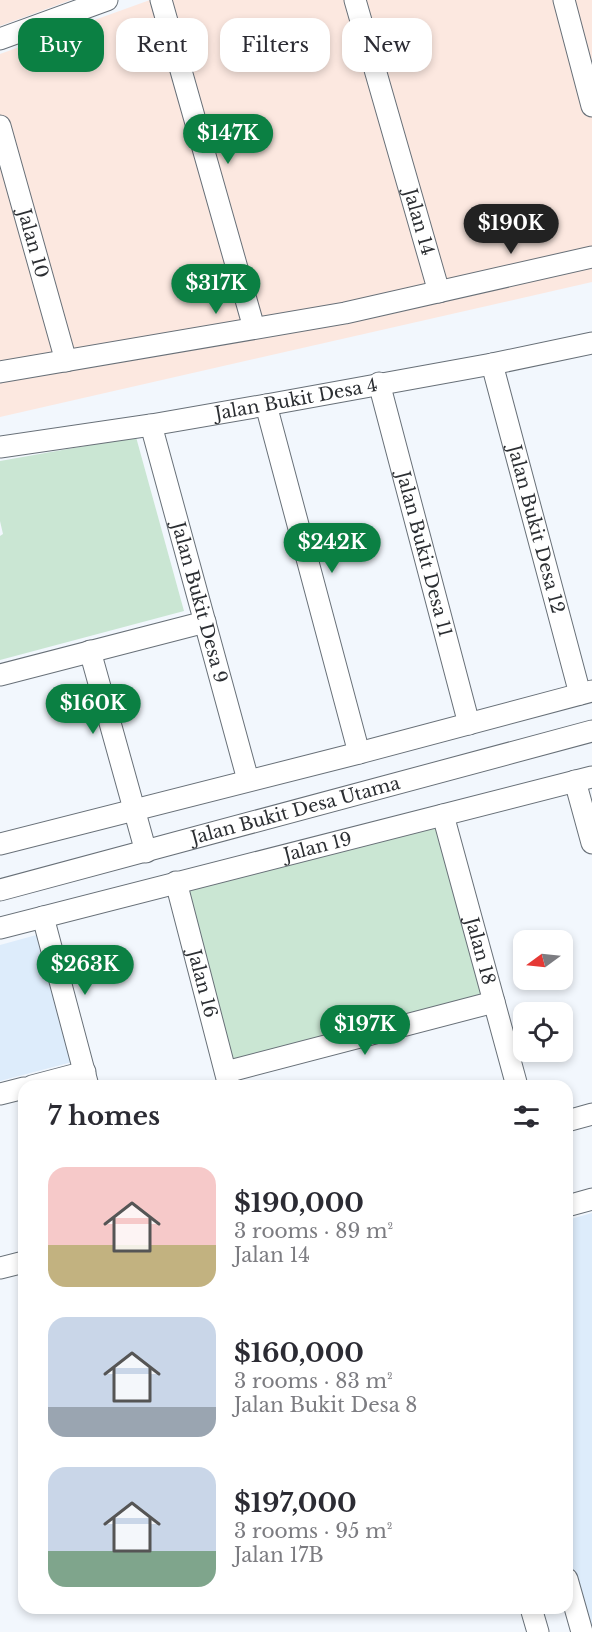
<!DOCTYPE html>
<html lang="en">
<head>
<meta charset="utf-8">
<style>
  :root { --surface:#fff; --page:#f7f7f7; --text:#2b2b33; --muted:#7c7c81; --accent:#0b8043 }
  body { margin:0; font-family:"Libre Baskerville",serif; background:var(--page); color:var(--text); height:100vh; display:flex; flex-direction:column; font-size:22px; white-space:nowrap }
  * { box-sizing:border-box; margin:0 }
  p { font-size:20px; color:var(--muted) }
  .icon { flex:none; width:33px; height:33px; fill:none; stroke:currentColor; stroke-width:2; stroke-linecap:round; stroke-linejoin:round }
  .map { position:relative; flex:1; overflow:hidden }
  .drawer { position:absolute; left:18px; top:1080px; width:555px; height:534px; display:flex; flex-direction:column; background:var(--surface); border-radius:18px; box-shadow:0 3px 9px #0003 }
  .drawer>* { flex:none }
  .banner { position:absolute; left:18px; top:18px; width:556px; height:54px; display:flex; gap:12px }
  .needle { width:39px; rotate:255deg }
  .tools { position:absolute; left:513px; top:930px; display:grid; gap:12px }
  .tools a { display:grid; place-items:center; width:60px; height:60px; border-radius:12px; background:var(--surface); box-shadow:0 3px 9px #0003; font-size:30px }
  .price { position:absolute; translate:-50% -51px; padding:0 14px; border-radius:21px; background:var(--accent); color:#fff; font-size:20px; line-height:39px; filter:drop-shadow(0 2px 3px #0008) }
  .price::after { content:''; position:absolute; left:50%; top:36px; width:18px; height:14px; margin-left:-9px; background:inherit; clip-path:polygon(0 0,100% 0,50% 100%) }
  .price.active { background:#222; color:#fff }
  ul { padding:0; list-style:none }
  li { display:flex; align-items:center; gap:18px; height:150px; padding:0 30px }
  li span { display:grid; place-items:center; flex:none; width:168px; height:120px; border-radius:18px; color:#555 }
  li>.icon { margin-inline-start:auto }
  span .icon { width:72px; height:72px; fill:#fffc; stroke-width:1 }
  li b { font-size:26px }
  h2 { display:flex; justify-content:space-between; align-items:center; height:72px; padding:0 30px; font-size:26px }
  .pill { padding:0 21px; border-radius:18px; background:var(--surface); box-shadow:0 3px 9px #0003; font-size:21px; line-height:54px }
  .pill.active { background:var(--accent); color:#fff }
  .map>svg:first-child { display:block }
  .built { fill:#ddecfb }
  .industrial { fill:#fce8e0 }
  .green { fill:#cae6d3 }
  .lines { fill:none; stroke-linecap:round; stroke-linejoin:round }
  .minor-casing { stroke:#687078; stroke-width:23 }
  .minor { stroke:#fff; stroke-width:21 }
  .labels { text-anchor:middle; stroke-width:6; stroke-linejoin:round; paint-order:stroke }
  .street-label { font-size:18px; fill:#2c2f33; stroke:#fff }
</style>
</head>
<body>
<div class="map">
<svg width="592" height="1632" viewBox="0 0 592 1632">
  <rect width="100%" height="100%" fill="#f2f7fd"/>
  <g class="built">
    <path d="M40 934 76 1061 0 1081V945Z"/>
    <path d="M592 1213V1632H571L564 1608H567V1220Z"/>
  </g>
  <g class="industrial">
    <path d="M0 0H71L0 26Z"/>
    <path d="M150 0H592V282L0 417V54Z"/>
  </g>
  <g class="green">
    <path d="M136 437 184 611 0 660V536L3 534 0 521V461Z"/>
    <path d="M443 815 494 1002 226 1072 176 882Z"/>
  </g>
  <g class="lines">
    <defs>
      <g id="minor">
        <path d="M161 0 254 328"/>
        <path id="s1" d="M355 0 439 292"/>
        <path d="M564 0 592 106"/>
        <path d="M0 39 107 0"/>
        <path id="s2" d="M0 126 66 361"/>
        <path id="s3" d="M492 364 580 694"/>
        <path d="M0 372 345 313 592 257"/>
        <path id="s4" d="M379 383 469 724"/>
        <path d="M266 405 359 753"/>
        <path id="s5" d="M151 425 248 780"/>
        <path id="s6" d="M0 447 151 425 266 405 492 364 592 343"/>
        <path d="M90 651 146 852"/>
        <path d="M0 675 205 622"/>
        <path d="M575 781 592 843"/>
        <path id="s7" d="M443 815 517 1086"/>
        <path d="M0 844 359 753 592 691"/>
        <path id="s8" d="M176 882 229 1086"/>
        <path id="s9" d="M0 890 592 731"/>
        <path d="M43 917 88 1086"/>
        <path id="s10" d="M0 928 592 777"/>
        <path d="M226 1072 494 1002"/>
        <path d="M32 1086 85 1072"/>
        <path d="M0 1094 24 1088"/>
        <path d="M567 1121 592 1114"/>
        <path d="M567 1206 592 1199"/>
        <path d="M0 1268 24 1262"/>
        <path d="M567 1579 582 1632"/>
        <path d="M531 1608 538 1632"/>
      </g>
    </defs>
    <use href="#minor" class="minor-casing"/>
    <use href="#minor" class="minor"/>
  </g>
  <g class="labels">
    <g class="street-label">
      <text dy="6" stroke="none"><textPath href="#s1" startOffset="231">Jalan 14</textPath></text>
      <text dy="6" stroke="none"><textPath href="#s2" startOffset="122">Jalan 10</textPath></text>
      <text dy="6" stroke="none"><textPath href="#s6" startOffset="300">Jalan Bukit Desa 4</textPath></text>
      <text dy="6" stroke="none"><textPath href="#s3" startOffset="171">Jalan Bukit Desa 12</textPath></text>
      <text dy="6" stroke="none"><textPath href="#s4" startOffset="177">Jalan Bukit Desa 11</textPath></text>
      <text dy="6" stroke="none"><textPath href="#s5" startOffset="184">Jalan Bukit Desa 9</textPath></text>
      <text dy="6" stroke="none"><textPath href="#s9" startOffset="306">Jalan Bukit Desa Utama</textPath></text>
      <text dy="6" stroke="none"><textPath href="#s10" startOffset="328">Jalan 19</textPath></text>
      <text dy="6" stroke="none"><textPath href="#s7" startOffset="141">Jalan 18</textPath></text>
      <text dy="6" stroke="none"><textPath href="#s8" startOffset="105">Jalan 16</textPath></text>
    </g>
  </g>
</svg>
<div class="tools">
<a><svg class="needle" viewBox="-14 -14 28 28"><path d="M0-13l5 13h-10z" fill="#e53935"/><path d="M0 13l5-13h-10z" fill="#7c7c81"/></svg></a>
<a><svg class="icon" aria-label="locate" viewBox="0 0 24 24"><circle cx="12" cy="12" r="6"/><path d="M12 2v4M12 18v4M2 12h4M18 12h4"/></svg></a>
</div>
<b class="price" style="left:228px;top:165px">$147K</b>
<b class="price active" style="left:511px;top:255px">$190K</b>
<b class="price" style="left:216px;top:315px">$317K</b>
<b class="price" style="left:332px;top:574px">$242K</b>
<b class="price" style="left:93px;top:735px">$160K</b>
<b class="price" style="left:85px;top:996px">$263K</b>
<b class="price" style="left:365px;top:1056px">$197K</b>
<div class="banner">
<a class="pill active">Buy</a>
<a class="pill">Rent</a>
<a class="pill">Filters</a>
<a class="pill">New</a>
</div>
<section class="drawer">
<h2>7 homes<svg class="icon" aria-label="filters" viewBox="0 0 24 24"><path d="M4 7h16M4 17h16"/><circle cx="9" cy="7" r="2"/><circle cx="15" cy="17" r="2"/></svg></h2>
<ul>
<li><span style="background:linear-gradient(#f6c9c9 65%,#c2b280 0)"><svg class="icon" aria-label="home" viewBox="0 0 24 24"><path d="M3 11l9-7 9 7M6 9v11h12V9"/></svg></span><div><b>$190,000</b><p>3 rooms · 89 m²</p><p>Jalan 14</p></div></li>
<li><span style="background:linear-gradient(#c9d6e8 75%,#9aa5b1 0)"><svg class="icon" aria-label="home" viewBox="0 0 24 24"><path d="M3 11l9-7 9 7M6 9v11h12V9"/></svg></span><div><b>$160,000</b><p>3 rooms · 83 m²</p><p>Jalan Bukit Desa 8</p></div></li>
<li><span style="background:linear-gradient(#c9d6e8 70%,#7fa58c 0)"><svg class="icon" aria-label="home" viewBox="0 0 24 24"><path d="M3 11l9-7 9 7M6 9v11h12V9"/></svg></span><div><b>$197,000</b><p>3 rooms · 95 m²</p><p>Jalan 17B</p></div></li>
</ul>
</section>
</div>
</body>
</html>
